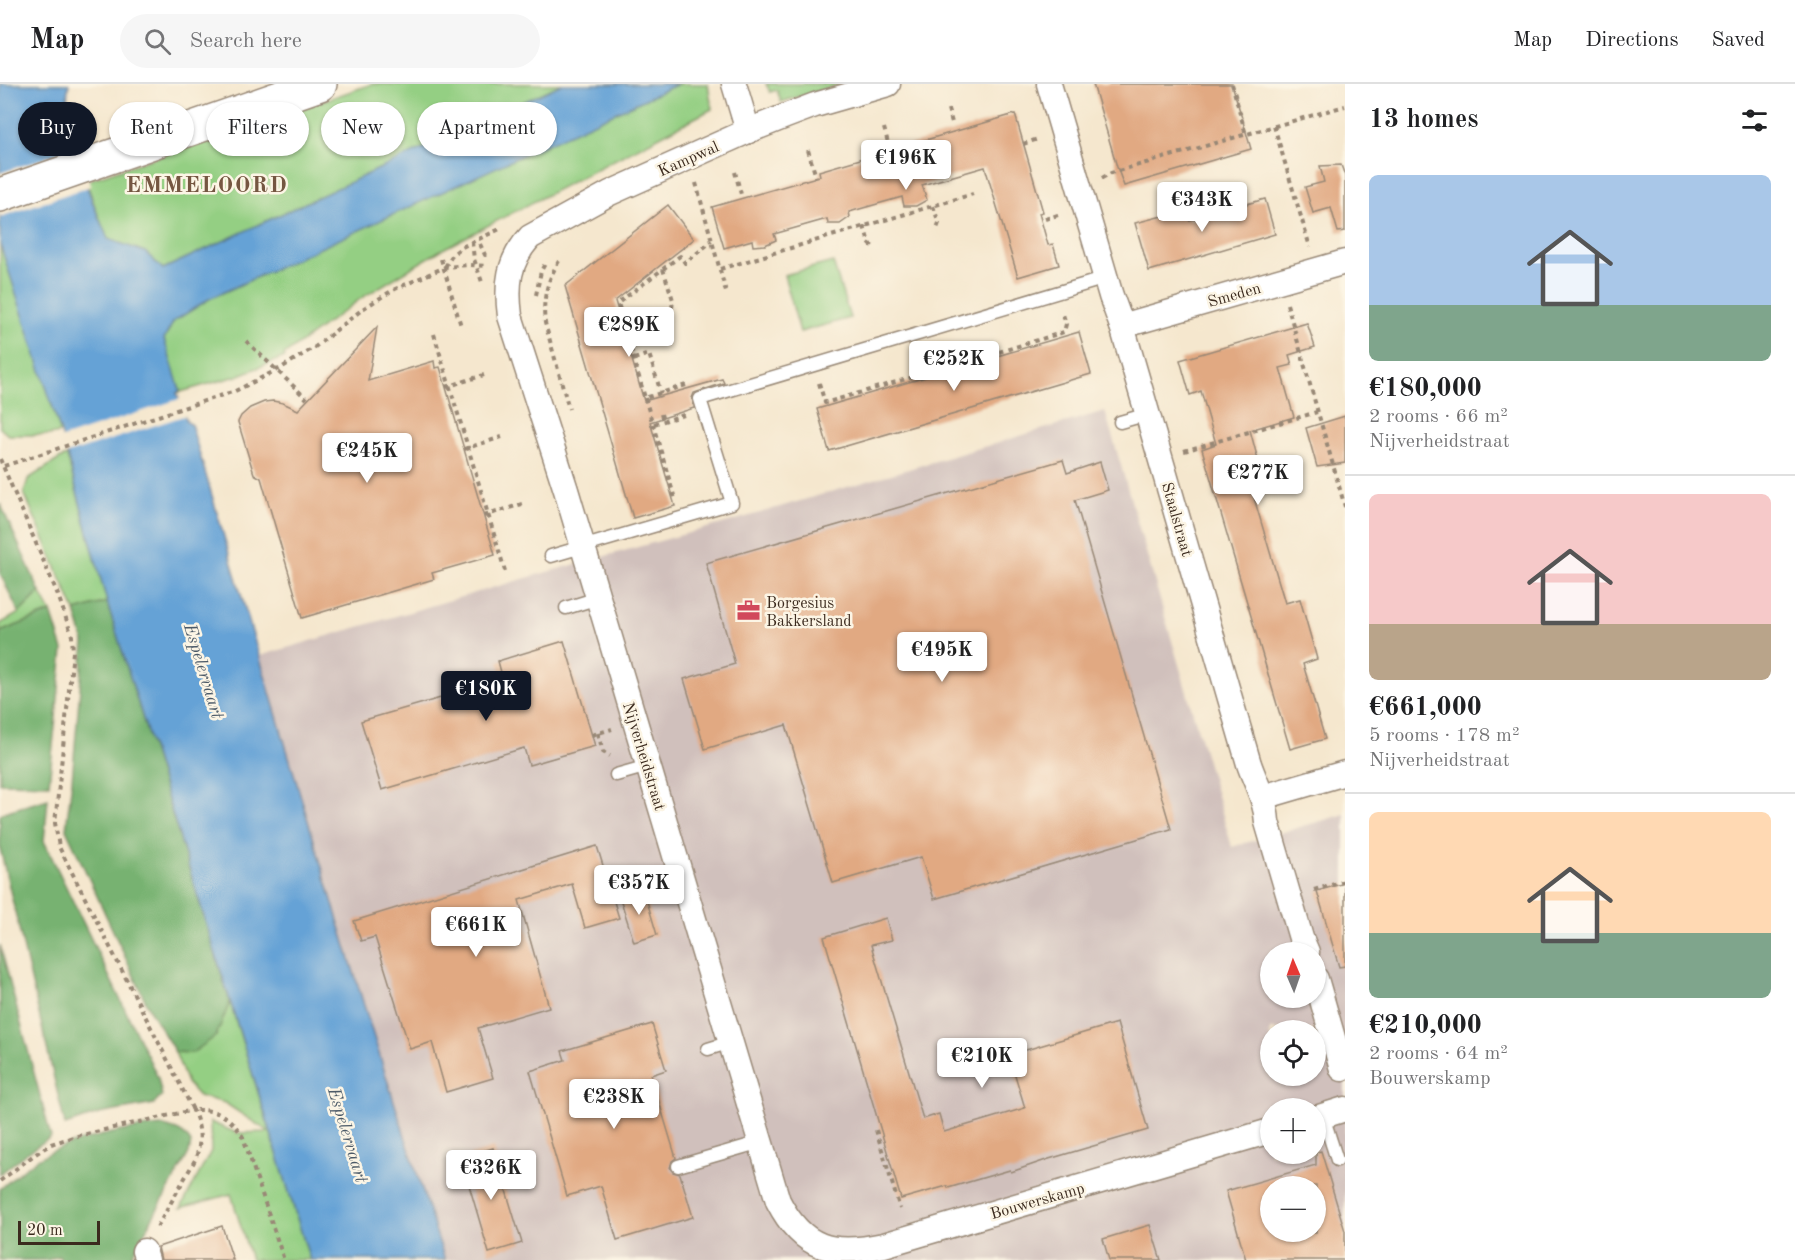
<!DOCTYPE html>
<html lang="en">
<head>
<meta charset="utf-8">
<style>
  :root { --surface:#fff; --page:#f6f6f6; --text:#202124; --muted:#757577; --line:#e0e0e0; --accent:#111827 }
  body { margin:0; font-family:"Old Standard TT",serif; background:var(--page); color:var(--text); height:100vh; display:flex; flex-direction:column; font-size:22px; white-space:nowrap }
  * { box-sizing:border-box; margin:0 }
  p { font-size:20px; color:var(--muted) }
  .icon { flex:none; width:33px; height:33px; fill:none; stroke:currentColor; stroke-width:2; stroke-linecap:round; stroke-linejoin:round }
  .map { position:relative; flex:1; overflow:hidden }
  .panel { display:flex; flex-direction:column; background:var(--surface); width:450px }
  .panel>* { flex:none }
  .hud { position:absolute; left:18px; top:18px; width:570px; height:54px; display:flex; gap:12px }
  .needle { width:39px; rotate:358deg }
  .tools { position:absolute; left:1260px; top:858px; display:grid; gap:12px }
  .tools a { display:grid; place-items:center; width:66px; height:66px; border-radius:50%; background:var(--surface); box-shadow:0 2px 4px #0004; font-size:30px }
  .scale { position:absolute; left:18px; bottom:15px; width:82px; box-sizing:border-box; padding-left:6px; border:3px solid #3b2a1e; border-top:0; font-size:16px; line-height:21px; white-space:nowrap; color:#3b2a1e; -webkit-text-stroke:4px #fcf5e5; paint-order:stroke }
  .price { position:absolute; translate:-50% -51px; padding:0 14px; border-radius:6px; background:#fff; color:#222; font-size:20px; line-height:39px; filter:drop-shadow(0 2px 3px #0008) }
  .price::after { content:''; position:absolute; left:50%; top:36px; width:18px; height:14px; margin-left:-9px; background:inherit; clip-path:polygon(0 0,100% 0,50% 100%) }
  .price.selected { background:var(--accent); color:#fff }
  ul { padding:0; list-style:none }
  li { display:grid; align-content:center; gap:12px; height:318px; padding:0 24px }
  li+li { border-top:2px solid var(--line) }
  li span { display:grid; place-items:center; height:186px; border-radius:9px; color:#555 }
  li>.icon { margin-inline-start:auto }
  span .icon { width:108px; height:108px; fill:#fffc; stroke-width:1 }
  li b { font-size:26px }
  h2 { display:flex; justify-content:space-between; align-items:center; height:72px; padding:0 24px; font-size:26px }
  .chip { padding:0 21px; border-radius:27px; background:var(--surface); box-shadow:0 2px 4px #0004; font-size:21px; line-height:54px }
  .chip.selected { background:var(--accent); color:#fff }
  header { display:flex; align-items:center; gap:36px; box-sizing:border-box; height:84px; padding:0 30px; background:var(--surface); border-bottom:2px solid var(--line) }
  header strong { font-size:28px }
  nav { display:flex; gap:33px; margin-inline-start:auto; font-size:21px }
  .search { width:420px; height:54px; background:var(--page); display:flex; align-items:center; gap:15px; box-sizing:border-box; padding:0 21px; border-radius:33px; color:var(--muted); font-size:22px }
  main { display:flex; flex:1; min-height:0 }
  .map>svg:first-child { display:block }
  .industrial { fill:#d0c0bc; fill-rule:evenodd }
  .green { fill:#94cf83; stroke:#687c50; stroke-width:1.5 }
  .forest { fill:#77b271; stroke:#596e48; stroke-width:1.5 }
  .water { fill:#65a2d6; stroke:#50667a; stroke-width:1.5 }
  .pier { fill:#f5e7ce }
  .building { fill:#e1a982; fill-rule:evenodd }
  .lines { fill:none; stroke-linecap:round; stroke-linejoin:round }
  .service-casing { stroke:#988876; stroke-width:15 }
  .minor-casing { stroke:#988876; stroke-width:27 }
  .secondary-casing { stroke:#988876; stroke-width:36 }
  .path { stroke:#988876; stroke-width:4; stroke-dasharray:4.5 4.5; stroke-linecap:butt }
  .service { stroke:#fff; stroke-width:12 }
  .minor { stroke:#fff; stroke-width:24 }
  .secondary { stroke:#fff; stroke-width:33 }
  .labels { text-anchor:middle; stroke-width:5; stroke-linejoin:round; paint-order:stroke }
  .street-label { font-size:16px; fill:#3b2a1e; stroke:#fcf5e5 }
  .poi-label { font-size:16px; fill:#3b2a1e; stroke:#fcf5e5; text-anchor:start }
  .water-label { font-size:18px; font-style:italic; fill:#4c5a68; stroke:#fcf5e5 }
  .district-label { font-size:22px; font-weight:bold; letter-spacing:1.5px; fill:#755641; stroke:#fcf5e5 }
</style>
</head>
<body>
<header>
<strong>Map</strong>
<div class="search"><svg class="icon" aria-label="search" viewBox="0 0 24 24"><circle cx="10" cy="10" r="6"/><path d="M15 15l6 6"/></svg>Search here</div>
<nav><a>Map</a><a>Directions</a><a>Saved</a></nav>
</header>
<main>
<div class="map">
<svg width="1345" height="1176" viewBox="0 0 1345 1176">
  <rect width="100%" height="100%" fill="#fcf5e5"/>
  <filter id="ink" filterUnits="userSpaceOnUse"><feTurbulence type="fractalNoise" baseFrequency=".0167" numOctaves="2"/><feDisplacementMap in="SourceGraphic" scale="12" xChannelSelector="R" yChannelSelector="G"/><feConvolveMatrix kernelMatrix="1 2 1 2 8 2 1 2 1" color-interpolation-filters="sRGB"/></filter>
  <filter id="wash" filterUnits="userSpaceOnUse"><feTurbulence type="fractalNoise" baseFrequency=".008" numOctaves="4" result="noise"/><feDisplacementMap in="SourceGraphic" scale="24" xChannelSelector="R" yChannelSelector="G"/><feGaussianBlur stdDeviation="1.35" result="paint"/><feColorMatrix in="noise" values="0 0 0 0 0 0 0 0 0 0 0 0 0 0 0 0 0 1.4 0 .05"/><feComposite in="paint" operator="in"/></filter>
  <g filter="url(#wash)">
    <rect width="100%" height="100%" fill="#f5e7ce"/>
    <path class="industrial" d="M1105 327 1232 763 1345 730V1176H423L256 573 540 490 736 436ZM1270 868H1316V914H1270ZM1270 946H1316V992H1270ZM1270 1024H1316V1070H1270ZM1270 1102H1316V1148H1270Z"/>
    <g class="green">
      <path d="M372 0H562L163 185 145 168 108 155 99 134 86 97Z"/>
      <path d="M678 0H708L712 25 441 166 363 213 284 271 285 273 237 292 177 309 164 255 174 237 209 215Z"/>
      <path d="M766 0H843L781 18 777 6 770 8Z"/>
      <path d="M0 160 61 349 49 351H8L0 344Z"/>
      <path d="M833 178 850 234 800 248 784 191Z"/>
      <path d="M67 372 107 518 75 527 24 409 28 395 61 374Z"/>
      <path d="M40 508 51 528 0 548V540L19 529Z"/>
      <path d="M230 918 310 1176H251L231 1110 181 1124 211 1067 210 1038 237 1049 269 1048 225 1019 199 1012 187 999 175 968 192 969 215 952Z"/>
    </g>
    <g class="forest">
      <path d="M0 419 40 508 19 529 0 489Z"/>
      <path d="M107 518 230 918 216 952 192 969 175 968 150 927 66 745 72 696 84 558 75 527Z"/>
      <path d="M51 528 63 566 49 700 0 699V548Z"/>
      <path d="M48 715 44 757 158 994 162 1012 154 1020 99 1030 65 1041 0 764V732L4 728Z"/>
      <path d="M0 861 51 1053 24 1071 0 1090Z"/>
      <path d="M163 1042C176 1045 184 1047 191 1059L189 1069 133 1169V1176H105L104 1174 98 1176H61L59 1172 47 1176H0V1105C11 1096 21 1086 33 1078 63 1057 126 1044 163 1042Z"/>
    </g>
    <path class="water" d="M0 0H69C66 11 68 22 70 33 75 75 91 117 108 155L145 168 163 185 562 0H678L209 215 174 237 164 255 180 306 177 309 187 338 191 340C273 619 354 899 445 1176H310L107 518 61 349 0 160Z"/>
    <g class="pier">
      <path d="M78 63 91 102 0 133V89Z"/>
      <path d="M182 314 187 331 64 371 59 355Z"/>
    </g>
    <g id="blocks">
      <g class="building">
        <path d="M1093 0H1232L1251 65 1124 102 1117 83Z"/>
        <path d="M1015 30 1043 128 1039 129 1048 161 1053 160 1059 181 1018 193 985 83 922 101 927 116 916 122H904L902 113 849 128 850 133 840 140H828L827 135 774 150 776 156 765 161 753 162 752 156 724 164 712 123 820 92 819 87Z"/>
        <path d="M1341 81 1345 92V147L1338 148 1331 124 1313 129 1305 103 1324 98 1320 82Z"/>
        <path d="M1265 115 1275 150 1149 187 1135 139 1186 126 1189 136Z"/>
        <path d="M668 121 694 155 615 217 644 317 722 295 724 299 694 309 692 314 694 324 650 338 675 422 633 434 565 202Z"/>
        <path d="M1307 239 1315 263 1289 271 1292 281 1280 284 1294 333 1250 346 1258 376 1244 380 1285 519 1300 515 1317 575 1303 580 1325 655 1290 665 1202 365 1216 360 1201 307 1190 311 1180 276Z"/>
        <path d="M377 243 368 297 434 277 435 284 440 283 495 471 432 489 434 495 302 534 261 394 254 390 238 338 241 332 250 324 264 318 273 317 283 319 298 326Z"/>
        <path d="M1079 248 1091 290 829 367 817 325Z"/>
        <path d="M1345 332V379L1317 383 1306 344Z"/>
        <path d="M1063 376 1067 389 1100 378 1108 406 1075 416 1171 745 934 815 921 773 833 799 786 641 705 665 684 595 735 580 706 479Z"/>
        <path d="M564 557 595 662 529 681 524 664 382 706 361 637 503 596 498 577Z"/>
        <path d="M597 762 619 834 585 844 572 800 519 816 549 923 478 944 493 994 446 1008 432 958 410 965 375 853 361 857 354 837Z"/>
        <path d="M1345 799V882L1339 883 1317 807Z"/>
        <path d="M644 807 657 851 634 858 620 814Z"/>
        <path d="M886 834 892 856 871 861 923 1035 939 1030 944 1048 1025 1024 1009 971 1117 939 1148 1046 1049 1075 1011 1088 1010 1086 948 1104 947 1102 901 1115 824 853Z"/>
        <path d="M652 940 666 986 651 991 676 1074 672 1077 670 1084 673 1088 680 1090 693 1133 617 1156 601 1102 567 1112 530 987 565 976 562 967Z"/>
        <path d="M493 1064 522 1159 489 1169 461 1074Z"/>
        <path d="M1321 1067 1345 1147V1176H1246L1226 1107 1316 1081V1068ZM1270 1102H1316V1148H1270Z"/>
        <path d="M1150 1141 1161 1176H1109L1103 1155Z"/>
        <path d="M222 1142 233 1176H161L158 1163Z"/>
      </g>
    </g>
  </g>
  <g filter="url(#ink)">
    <use href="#blocks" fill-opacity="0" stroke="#988876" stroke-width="1.5"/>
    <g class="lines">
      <defs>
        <g id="service">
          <path d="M1120 338 1148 330"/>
          <path d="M551 472 732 419 700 315 1106 194"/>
          <path d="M566 524 598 514"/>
          <path d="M616 691 648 682"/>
          <path d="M708 965 731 958"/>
          <path d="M1323 1032 1337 1076"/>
          <path d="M678 1082 761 1058"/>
        </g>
        <g id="minor">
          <path d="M734 0 748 47"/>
          <path d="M888 0 815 21 786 32 748 47 610 109 530 153C508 177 506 201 510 232L566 406 778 1117C803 1166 833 1172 884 1161L1270 1047"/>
          <path d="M1049 0 1111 212 1122 242 1249 680C1256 700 1266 717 1267 738L1301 854 1307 868"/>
          <path d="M1122 242 1345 178"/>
          <path d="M1263 713 1345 689"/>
          <path d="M1316 895 1342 985"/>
          <path d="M1316 1034 1345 1025"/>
          <path d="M144 1167 147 1176"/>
        </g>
        <path id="secondary" d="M0 111 320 0"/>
      </defs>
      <use href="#service" class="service-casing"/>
      <use href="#minor" class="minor-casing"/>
      <use href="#secondary" class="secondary-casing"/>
      <g class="path">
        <path d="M1232 0 1246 51"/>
        <path d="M948 25 953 42"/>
        <path d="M1274 42 1310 163"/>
        <path d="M884 44 890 66"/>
        <path d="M1023 60 1038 55"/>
        <path d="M808 66 816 93"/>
        <path d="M735 88 742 114"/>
        <path d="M1102 94 1111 89 1345 22"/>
        <path d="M696 99 726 208"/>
        <path d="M933 122 939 139 936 147"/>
        <path d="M1045 135 1061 130"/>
        <path d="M864 142 869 159 875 165"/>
        <path d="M472 158 474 175 482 198"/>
        <path d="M480 160 485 171H490"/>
        <path d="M441 175 461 242"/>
        <path d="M559 177C547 197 542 216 545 239L569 325"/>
        <path d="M445 183 453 170 462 163 502 144"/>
        <path d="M663 185 673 216 672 224"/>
        <path d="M720 185 973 110"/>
        <path d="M536 211 541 187 546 178"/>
        <path d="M1287 220 1345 423"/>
        <path d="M434 250 505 487"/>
        <path d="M246 257 307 315"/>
        <path d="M634 275 649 270 661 309"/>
        <path d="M819 299 825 319 947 283 945 277 971 269 973 276 1064 248 1066 240 1062 227"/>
        <path d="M686 301 645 314 618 219 680 172 685 179 712 157"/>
        <path d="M446 303 484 291"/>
        <path d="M645 314 675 415"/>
        <path d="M661 330 663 337"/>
        <path d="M654 340 684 331"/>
        <path d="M464 365 502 353"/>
        <path d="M1184 367 1317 328"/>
        <path d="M0 375 58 511 72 552 73 568 55 739 59 763 193 1026C217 1025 230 1032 243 1053L284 1176"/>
        <path d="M4 382 235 307 281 284 315 263 364 224 393 206 445 183 468 181 487 182"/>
        <path d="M484 432 522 420"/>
        <path d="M598 649 603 668 610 672"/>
        <path d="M592 651 612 645"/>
        <path d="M1314 806 1345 797"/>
        <path d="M876 1046 900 1125"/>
        <path d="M0 1097 34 1071 51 1060 73 1053 193 1026C201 1044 202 1058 195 1076L156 1145"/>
      </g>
      <use href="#service" class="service"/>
      <use href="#minor" class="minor"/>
      <use href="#secondary" class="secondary"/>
    </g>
  </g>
  <defs>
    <symbol id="office-bare" viewBox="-9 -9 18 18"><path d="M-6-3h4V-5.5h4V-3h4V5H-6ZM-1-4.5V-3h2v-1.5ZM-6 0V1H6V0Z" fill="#d1495b" stroke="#fcf5e5" stroke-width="2.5" paint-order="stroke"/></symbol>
  </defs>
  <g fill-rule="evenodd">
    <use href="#office-bare" x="732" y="510" width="33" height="33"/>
  </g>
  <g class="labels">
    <g class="street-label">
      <text transform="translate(688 74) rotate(-24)" y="6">Kampwal</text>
      <text transform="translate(1234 210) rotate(-16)" y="6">Smeden</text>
      <text transform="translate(1178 435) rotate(74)" y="6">Staalstraat</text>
      <text transform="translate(645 672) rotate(73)" y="6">Nijverheidstraat</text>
      <text transform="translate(1037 1116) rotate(-16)" y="6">Bouwerskamp</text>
    </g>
    <g class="poi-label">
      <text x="766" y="524">Borgesius<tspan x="766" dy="18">Bakkersland</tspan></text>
    </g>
    <g class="water-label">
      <text transform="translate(204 587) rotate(73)" y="6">Espelervaart</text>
      <text transform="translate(348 1051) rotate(73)" y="6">Espelervaart</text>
    </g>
    <g class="district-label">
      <text x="207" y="108">EMMELOORD</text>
    </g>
  </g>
</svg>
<div class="tools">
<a><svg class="needle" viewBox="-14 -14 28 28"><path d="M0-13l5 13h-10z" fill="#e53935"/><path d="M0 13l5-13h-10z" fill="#757577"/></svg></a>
<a><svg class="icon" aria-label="locate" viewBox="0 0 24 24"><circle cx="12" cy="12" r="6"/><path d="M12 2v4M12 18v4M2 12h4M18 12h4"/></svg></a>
<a>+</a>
<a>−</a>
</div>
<div class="scale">20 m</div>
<b class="price" style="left:906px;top:107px">€196K</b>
<b class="price" style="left:1202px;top:149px">€343K</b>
<b class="price" style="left:629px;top:274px">€289K</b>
<b class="price" style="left:954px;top:308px">€252K</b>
<b class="price" style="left:367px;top:400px">€245K</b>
<b class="price" style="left:1258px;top:422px">€277K</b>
<b class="price" style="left:942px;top:599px">€495K</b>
<b class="price selected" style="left:486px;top:638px">€180K</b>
<b class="price" style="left:639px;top:832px">€357K</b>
<b class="price" style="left:476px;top:874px">€661K</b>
<b class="price" style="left:982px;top:1005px">€210K</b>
<b class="price" style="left:614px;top:1046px">€238K</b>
<b class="price" style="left:491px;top:1117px">€326K</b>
<div class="hud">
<a class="chip selected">Buy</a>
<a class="chip">Rent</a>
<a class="chip">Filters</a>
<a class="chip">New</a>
<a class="chip">Apartment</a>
</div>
</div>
<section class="panel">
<h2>13 homes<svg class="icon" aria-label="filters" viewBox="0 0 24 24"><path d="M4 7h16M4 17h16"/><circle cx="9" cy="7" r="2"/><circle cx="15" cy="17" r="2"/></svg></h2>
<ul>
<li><span style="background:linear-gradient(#a9c7e8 70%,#7fa58c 0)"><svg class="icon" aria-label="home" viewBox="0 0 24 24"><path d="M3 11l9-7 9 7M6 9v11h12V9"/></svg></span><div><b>€180,000</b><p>2 rooms · 66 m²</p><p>Nijverheidstraat</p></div></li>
<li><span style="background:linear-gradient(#f6c9c9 70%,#b9a48a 0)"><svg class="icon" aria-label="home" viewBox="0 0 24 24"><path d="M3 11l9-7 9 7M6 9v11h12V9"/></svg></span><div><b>€661,000</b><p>5 rooms · 178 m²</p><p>Nijverheidstraat</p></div></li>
<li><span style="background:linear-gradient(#ffd9b3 65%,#7fa58c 0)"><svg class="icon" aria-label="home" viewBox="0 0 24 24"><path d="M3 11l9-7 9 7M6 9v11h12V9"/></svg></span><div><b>€210,000</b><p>2 rooms · 64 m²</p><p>Bouwerskamp</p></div></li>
</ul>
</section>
</main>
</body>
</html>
